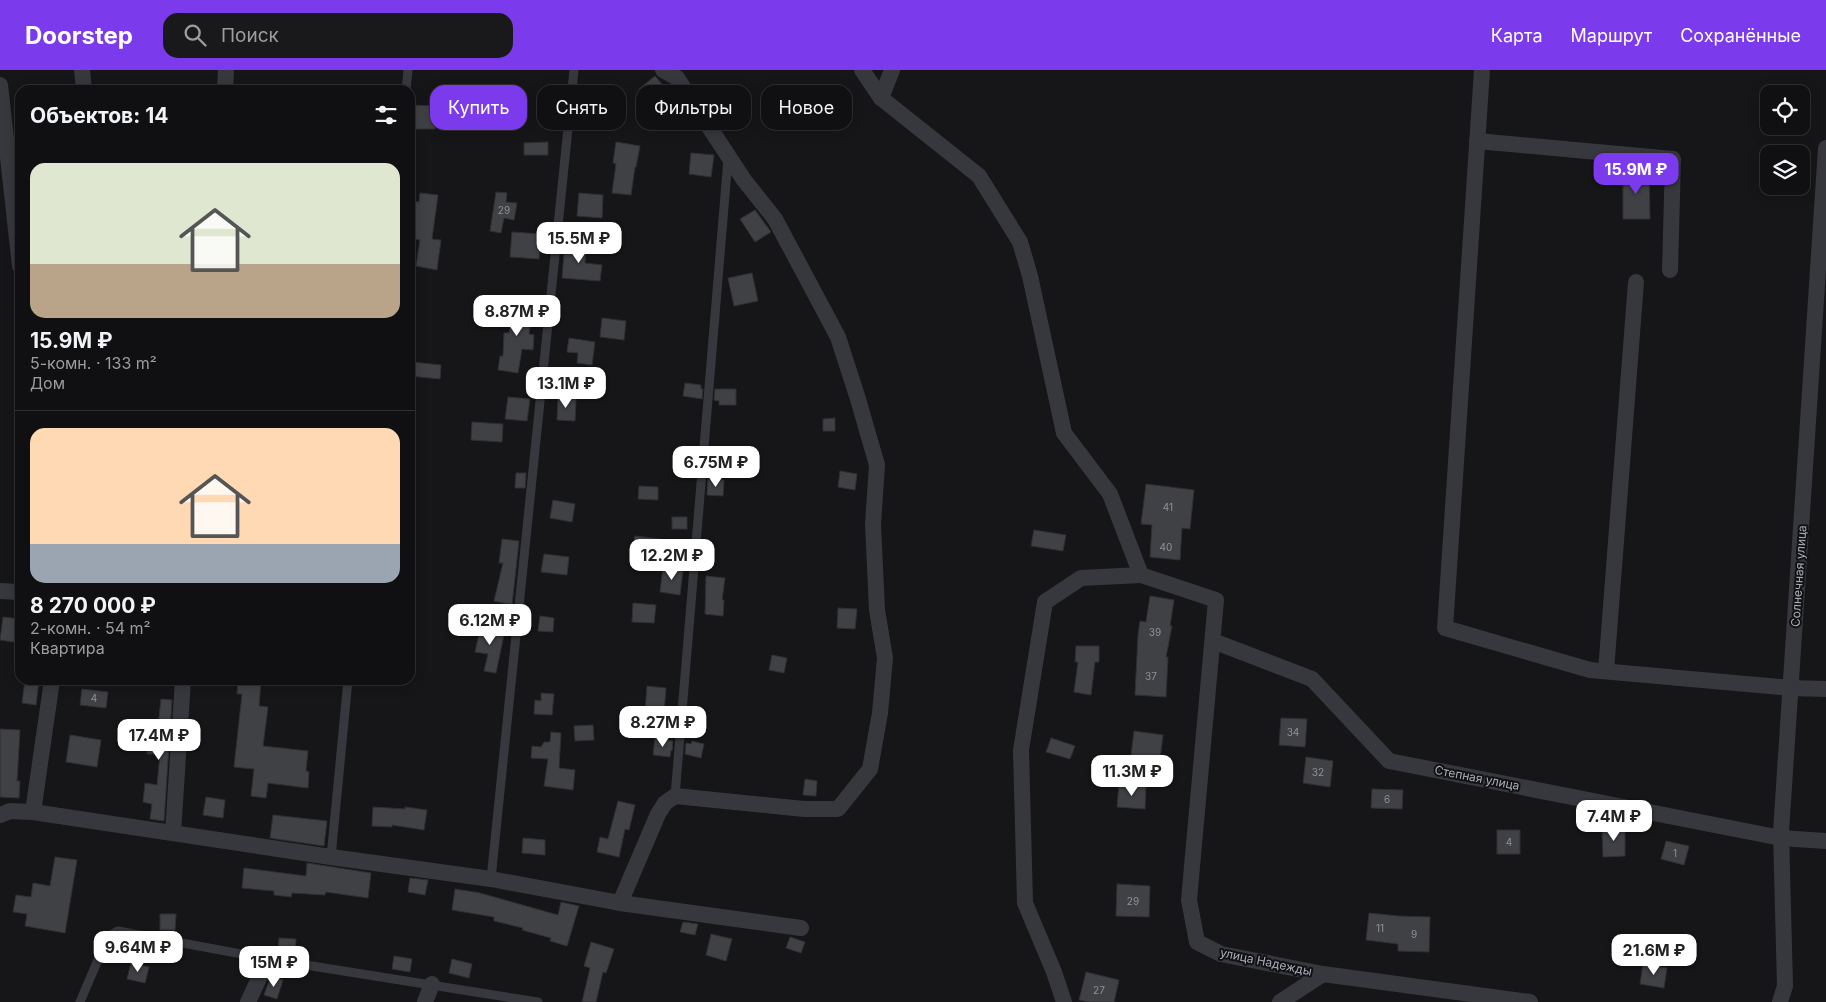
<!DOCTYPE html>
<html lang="ru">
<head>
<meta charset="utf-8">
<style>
  :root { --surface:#101012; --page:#19191b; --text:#f1f3f6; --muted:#9c9d9f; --line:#303032; --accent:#7c3aed }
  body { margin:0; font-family:Inter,sans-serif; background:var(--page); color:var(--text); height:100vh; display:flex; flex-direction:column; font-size:19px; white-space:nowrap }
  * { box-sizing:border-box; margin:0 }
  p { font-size:16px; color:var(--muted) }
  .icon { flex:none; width:28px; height:28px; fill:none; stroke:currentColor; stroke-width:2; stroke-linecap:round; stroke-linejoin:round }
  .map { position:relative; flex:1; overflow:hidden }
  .drawer { position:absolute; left:15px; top:15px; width:400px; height:600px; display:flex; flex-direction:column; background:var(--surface); border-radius:15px; box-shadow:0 2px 12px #0003,0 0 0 1px var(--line) }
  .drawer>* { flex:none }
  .guide { position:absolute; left:430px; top:15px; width:475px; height:45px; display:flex; gap:10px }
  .fabs { position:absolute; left:1760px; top:15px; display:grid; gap:10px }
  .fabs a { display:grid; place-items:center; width:50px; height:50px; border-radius:10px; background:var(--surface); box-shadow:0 2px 12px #0003,0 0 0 1px var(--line); font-size:25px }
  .price { position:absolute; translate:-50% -42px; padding:0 11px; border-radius:10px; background:#fff; color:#222; font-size:16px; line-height:32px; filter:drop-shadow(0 1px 2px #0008) }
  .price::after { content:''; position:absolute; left:50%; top:30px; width:15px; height:11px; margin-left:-8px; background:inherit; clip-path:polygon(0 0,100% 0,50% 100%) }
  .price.current { background:var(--accent); color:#fff }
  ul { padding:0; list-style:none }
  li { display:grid; align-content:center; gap:10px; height:265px; padding:0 15px }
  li+li { border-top:1px solid var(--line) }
  li span { display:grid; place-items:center; height:155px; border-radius:15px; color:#555 }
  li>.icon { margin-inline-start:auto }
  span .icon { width:90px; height:90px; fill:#fffc; stroke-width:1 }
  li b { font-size:21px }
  h2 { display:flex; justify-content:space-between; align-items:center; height:60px; padding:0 15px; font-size:21px }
  .pill { padding:0 18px; border-radius:15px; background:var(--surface); box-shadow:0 2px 12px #0003,0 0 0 1px var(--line); font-size:18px; line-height:45px }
  .pill.current { background:var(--accent); color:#fff }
  header { display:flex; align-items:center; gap:30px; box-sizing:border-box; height:70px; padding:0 25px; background:var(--accent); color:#fff }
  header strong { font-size:24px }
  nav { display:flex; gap:28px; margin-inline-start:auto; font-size:18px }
  .search { width:350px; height:45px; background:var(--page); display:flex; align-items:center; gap:12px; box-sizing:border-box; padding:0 18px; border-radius:15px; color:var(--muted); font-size:19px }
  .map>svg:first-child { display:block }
  .building { fill:#404145; stroke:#303034 }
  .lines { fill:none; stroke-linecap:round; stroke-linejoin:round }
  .service { stroke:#37383d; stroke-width:9 }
  .minor { stroke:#37383d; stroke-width:16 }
  .labels { text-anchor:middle; stroke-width:4; stroke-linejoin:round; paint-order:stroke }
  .number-label { font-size:10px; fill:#8e929b }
  .street-label { font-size:12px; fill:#a8adb8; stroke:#111113 }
</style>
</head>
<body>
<header>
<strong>Doorstep</strong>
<div class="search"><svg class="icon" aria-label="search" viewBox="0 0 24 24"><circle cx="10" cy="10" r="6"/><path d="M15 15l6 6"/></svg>Поиск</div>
<nav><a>Карта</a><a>Маршрут</a><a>Сохранённые</a></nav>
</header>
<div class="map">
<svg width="1826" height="932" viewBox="0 0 1826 932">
  <rect width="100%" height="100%" fill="#161618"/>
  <g class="building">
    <path d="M655 6 675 29 658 42 639 19Z"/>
    <path d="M412 35 436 36 435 59H411Z"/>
    <path d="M548 72V85H524V73Z"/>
    <path d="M616 72 640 76 636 97H635L631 125 612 123 616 94 613 93Z"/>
    <path d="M691 83 714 85 711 107 689 104Z"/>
    <path d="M1649 101 1650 149H1623V102Z"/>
    <path d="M496 122 507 123 506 132 517 133 514 150 504 148 501 163 490 161Z"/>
    <path d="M420 123 438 125 432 169 441 170 437 200 416 196 420 170 410 168V131L419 132Z"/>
    <path d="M579 123 603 125 602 148 577 146Z"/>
    <path d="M755 140 771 162 755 172 740 149Z"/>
    <path d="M512 162 541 164 539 189 510 187Z"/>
    <path d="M565 171 586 173 585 193 602 195 600 211 562 208Z"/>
    <path d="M752 203 758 231 734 236 728 208Z"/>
    <path d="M515 229 534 231 529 264 534 265 533 280 522 279 518 303 498 300 500 286H503L504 263H509Z"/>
    <path d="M602 248 626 251 624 270 600 267Z"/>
    <path d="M569 268 595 272 592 295 577 293 578 283 567 282Z"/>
    <path d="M412 292 441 295 440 309 410 306Z"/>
    <path d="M685 313 701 315V319H703L702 329 683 326Z"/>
    <path d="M715 319H736V335H719V331L714 330Z"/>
    <path d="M508 327 530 329 527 351 505 349Z"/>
    <path d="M558 328 576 329 575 351 557 350Z"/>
    <path d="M835 348V361H823V349Z"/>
    <path d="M472 352 503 354 502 372 471 370Z"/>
    <path d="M840 401 857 404 855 420 838 417Z"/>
    <path d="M516 403H526L525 418H515Z"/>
    <path d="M708 409 724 410 723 426 707 425Z"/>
    <path d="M1146 414 1194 420 1190 459 1182 458 1180 490 1150 487 1152 455 1141 454Z"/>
    <path d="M639 416 658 417V430L638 429Z"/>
    <path d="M553 430 575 434 572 452 550 448Z"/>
    <rect x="672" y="447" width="15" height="12"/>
    <path d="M1034 460 1066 465 1063 481 1031 476Z"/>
    <path d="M635 466 660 469 658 484 633 480Z"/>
    <path d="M502 469 519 471 512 535 494 531 503 493H499Z"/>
    <path d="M544 484 569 487 567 505 541 502Z"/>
    <path d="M663 498 683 500 680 525 660 522Z"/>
    <path d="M706 506 725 508 722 530H724L723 546 705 544Z"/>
    <path d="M1150 526 1174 530 1170 556H1172L1166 587H1168L1166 627 1135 625 1138 565 1140 551 1146 552Z"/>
    <path d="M633 533 656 535 654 553 632 552Z"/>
    <path d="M838 538 857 539 855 559 837 558Z"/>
    <path d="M540 546 554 548 553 562 538 561Z"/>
    <path d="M3 547 20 549V573L0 570Z"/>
    <path d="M481 555 505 560 496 603 484 601 488 584 475 582Z"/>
    <path d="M1076 576H1099V592H1095L1091 625 1074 622 1078 592H1075Z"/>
    <path d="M772 585 787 588 784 603 769 600Z"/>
    <path d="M25 610 39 611 36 635 22 633Z"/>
    <path d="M238 610 261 611 259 636 268 637 263 676 308 681 306 701 309 702 308 718 268 713 266 728 251 726 254 699 234 697 242 624H237Z"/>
    <path d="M647 616 666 618 664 643 645 642Z"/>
    <path d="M82 619 108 622 106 638 80 635Z"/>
    <path d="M541 623 554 624 552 645 534 644 535 630 541 631Z"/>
    <path d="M161 629 172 630 164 751 150 749 152 734 143 732 145 713 157 715 160 684H147L148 656H158Z"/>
    <path d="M1281 648 1307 649 1305 677 1279 675Z"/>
    <path d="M593 655 594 670 575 671 574 656Z"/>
    <path d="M0 659 20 660 17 711H20L19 728 0 727Z"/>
    <path d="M1134 661 1163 665 1160 689 1131 686Z"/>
    <path d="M551 662 561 663 559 698 575 700 573 720 544 716 548 689 531 688 532 676 541 677 544 672H550Z"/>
    <path d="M70 665 101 670 97 697 66 692Z"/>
    <path d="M655 668 673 671 672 681 671 680 670 687 653 685Z"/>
    <path d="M1051 668 1075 676 1070 689 1046 682Z"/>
    <path d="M692 671 704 674 701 688 685 684 686 673 691 674Z"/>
    <path d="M1306 687 1333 691 1330 717 1303 713Z"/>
    <path d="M805 709 817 711 816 726 803 725Z"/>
    <path d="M1119 714 1146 716 1145 739 1117 737Z"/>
    <path d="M1372 719 1403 720 1402 739 1371 738Z"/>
    <path d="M206 727 225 730 223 748 203 745Z"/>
    <path d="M618 731 635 735 629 760 625 759 619 787 597 782 600 767 608 769Z"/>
    <path d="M373 737 405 739V737L427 740 424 760 392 755V757L372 756Z"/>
    <path d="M273 745 327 751 324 776 270 768Z"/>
    <path d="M1602 758H1625V786L1603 787Z"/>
    <rect x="1497" y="760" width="23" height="24"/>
    <path d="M523 768 545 770V785L522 783Z"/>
    <path d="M1666 771 1689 776 1684 795 1661 789Z"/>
    <path d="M55 787 77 790 65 863 25 856 27 844 13 842 16 825 31 827 33 813 50 816Z"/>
    <path d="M307 793 371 803 368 828 326 822 325 825 292 823 291 827 274 825V821L242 818 244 798 306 806Z"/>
    <path d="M410 808 428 810 425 825 408 822Z"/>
    <path d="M1117 814 1150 816 1149 847 1116 846Z"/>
    <path d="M455 819 480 823 558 845 561 832 579 836 567 876 550 871 551 868 522 860 523 858 494 851V847L452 840Z"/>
    <path d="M1369 843 1398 846 1430 847 1429 882 1398 881V874L1366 870Z"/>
    <path d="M160 844H176L175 860H160Z"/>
    <path d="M683 852 698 854 695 865 680 862Z"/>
    <path d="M711 864 732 869 726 891 706 885Z"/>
    <path d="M790 867 805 872 801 883 786 878Z"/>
    <path d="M279 868 296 869 295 884 278 883Z"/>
    <path d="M591 872 614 879 606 903 603 902 596 932H582L590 898 584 896Z"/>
    <path d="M394 886 412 889 410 902 392 899Z"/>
    <path d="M452 889 472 894 469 908 449 903Z"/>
    <path d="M131 893 149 897 145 913 127 909Z"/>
    <path d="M1643 894 1667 898 1664 918 1640 914Z"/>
    <path d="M1086 902 1119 910 1114 932H1089L1079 930Z"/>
    <path d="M271 906 283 910 277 929 264 925Z"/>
  </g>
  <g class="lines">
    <g class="service">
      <path d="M406 20 408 0"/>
      <path d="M675 726 728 89"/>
      <path d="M331 787 348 610"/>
      <path d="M491 809 574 0"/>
      <path d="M80 932 103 878 109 866 118 861 268 889 538 932"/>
    </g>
    <g class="minor">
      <path d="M82 0 84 20"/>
      <path d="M862 0 881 28 979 106 1020 172 1030 206 1064 363 1110 424 1141 505 1216 530 1189 830 1197 872 1221 884 1323 904 1530 932"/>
      <path d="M1482 0 1445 558 1590 600 1791 618 1826 619"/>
      <path d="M0 15 20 196"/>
      <path d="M225 20 226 0"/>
      <path d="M881 28 892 0"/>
      <path d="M1477 71 1673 89 1670 200"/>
      <path d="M0 521 20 522"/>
      <path d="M1213 571 1312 609 1389 691 1781 768 1826 771"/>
      <path d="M1606 601 1636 212"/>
      <path d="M33 742 52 610"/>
      <path d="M0 745 10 741 33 742 331 787 491 809 620 833 801 858"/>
      <path d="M173 763 183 610"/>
      <path d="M620 833 658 744 665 733 675 726 804 739H838L870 699 880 643 885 588 877 540 873 454 877 395 858 329 838 267 775 149 744 110 677 8 663 0"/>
      <path d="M248 932 268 889"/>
      <path d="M425 932 432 914"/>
      <path d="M1064 932 1054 902 1025 833 1021 680 1045 532 1081 508 1141 505"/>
      <path d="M1280 932 1323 904"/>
      <path d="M1780 932 1785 916 1781 762 1826 78"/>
    </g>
  </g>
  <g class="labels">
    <g class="number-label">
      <text x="504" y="144">29</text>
      <text x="1168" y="441">41</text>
      <text x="1166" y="481">40</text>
      <text x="1155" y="566">39</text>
      <text x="1151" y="610">37</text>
      <text x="94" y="632">4</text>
      <text x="1293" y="666">34</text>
      <text x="1318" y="706">32</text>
      <text x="1387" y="733">6</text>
      <text x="1509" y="776">4</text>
      <text x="1675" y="787">1</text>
      <text x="1133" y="835">29</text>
      <text x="1380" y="862">11</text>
      <text x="1414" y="868">9</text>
      <text x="1099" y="924">27</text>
    </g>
    <g class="street-label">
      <text transform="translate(1799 506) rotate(-86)" y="4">Солнечная улица</text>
      <text transform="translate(1477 708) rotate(11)" y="4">Степная улица</text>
      <text transform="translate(1266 892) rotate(12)" y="4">улица Надежды</text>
    </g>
  </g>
</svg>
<div class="fabs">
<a><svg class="icon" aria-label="locate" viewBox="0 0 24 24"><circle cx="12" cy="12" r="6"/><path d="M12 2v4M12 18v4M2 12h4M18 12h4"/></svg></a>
<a><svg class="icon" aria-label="layers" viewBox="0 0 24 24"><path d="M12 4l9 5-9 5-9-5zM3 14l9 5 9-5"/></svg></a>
</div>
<b class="price current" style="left:1636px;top:125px">15.9M ₽</b>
<b class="price" style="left:579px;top:194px">15.5M ₽</b>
<b class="price" style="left:517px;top:267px">8.87M ₽</b>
<b class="price" style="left:566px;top:339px">13.1M ₽</b>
<b class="price" style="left:716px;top:418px">6.75M ₽</b>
<b class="price" style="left:672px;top:511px">12.2M ₽</b>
<b class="price" style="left:490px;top:576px">6.12M ₽</b>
<b class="price" style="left:663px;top:678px">8.27M ₽</b>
<b class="price" style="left:159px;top:691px">17.4M ₽</b>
<b class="price" style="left:1132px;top:727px">11.3M ₽</b>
<b class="price" style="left:1614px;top:772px">7.4M ₽</b>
<b class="price" style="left:138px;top:903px">9.64M ₽</b>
<b class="price" style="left:1654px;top:906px">21.6M ₽</b>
<b class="price" style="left:274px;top:918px">15M ₽</b>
<div class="guide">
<a class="pill current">Купить</a>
<a class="pill">Снять</a>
<a class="pill">Фильтры</a>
<a class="pill">Новое</a>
</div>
<section class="drawer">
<h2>Объектов: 14<svg class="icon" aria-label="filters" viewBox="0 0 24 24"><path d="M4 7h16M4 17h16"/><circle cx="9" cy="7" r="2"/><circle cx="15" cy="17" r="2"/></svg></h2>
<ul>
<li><span style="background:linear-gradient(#dfe7d0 65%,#b9a48a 0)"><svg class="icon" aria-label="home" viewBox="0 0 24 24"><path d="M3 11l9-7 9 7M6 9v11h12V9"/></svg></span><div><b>15.9M ₽</b><p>5-комн. · 133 m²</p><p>Дом</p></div></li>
<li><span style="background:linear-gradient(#ffd9b3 75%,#9aa5b1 0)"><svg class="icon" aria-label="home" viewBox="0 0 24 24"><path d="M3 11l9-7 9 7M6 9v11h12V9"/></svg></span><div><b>8 270 000 ₽</b><p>2-комн. · 54 m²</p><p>Квартира</p></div></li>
</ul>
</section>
</div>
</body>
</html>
